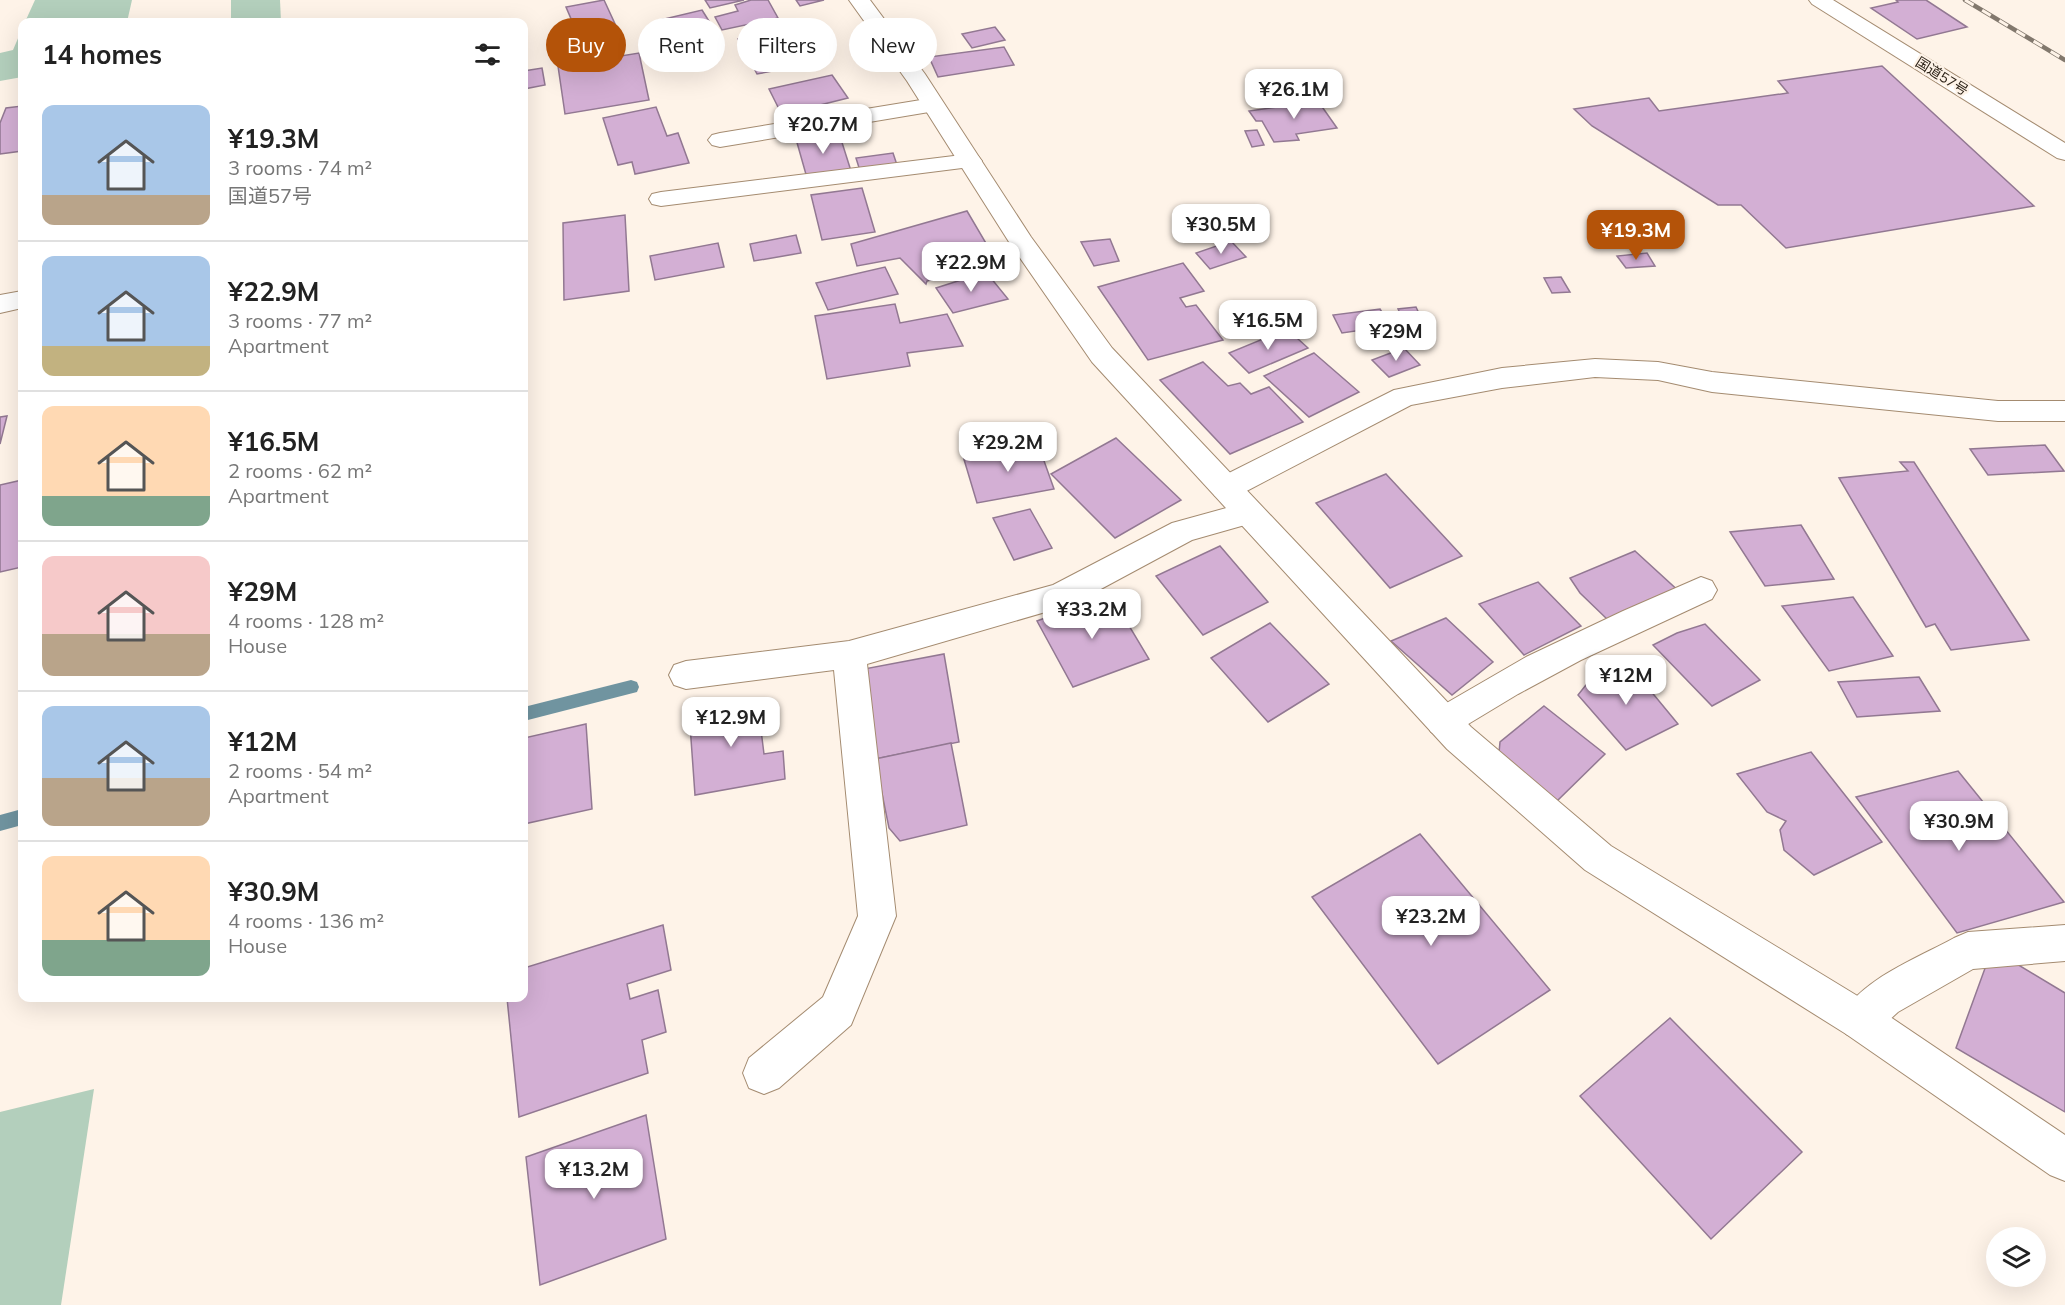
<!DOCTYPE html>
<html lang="en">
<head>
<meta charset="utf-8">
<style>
  :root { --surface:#fff; --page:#f6f6f6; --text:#222; --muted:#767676; --line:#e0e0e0; --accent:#b45309 }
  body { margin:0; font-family:Mulish,"Noto Sans JP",sans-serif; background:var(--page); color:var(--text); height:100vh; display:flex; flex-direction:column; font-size:22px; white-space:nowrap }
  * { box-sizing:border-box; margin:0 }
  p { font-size:20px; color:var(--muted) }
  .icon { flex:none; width:33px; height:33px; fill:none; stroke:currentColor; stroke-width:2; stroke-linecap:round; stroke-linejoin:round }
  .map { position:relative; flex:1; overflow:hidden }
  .sheet { position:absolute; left:18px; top:18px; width:510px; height:984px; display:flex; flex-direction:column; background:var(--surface); border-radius:12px; box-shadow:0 6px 24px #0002 }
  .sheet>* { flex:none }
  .top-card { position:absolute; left:546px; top:18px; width:570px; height:54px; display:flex; gap:12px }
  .controls { position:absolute; left:1986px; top:1227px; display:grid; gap:12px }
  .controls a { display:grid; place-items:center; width:60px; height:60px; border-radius:50%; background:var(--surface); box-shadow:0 6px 24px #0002; font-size:30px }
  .price { position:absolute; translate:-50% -51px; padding:0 14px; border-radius:12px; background:#fff; color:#222; font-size:20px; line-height:39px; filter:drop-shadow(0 2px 3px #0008) }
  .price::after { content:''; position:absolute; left:50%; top:36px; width:18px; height:14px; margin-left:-9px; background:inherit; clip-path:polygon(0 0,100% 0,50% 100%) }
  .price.active { background:var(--accent); color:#fff }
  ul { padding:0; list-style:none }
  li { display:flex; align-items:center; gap:18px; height:150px; padding:0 24px }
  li+li { border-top:2px solid var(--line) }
  li span { display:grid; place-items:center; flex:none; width:168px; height:120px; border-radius:12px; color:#555 }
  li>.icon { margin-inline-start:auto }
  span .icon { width:72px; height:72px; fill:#fffc; stroke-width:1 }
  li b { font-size:26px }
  h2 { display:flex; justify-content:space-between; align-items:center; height:72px; padding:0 24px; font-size:26px }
  .tag { padding:0 21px; border-radius:27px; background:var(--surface); box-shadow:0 6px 24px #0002; font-size:21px; line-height:54px }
  .tag.active { background:var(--accent); color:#fff }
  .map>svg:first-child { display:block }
  .green { fill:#b3cfbc }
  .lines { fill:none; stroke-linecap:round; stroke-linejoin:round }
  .stream { fill:#7094a0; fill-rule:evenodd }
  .building { fill:#d3afd4; stroke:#927892; stroke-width:1.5 }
  .street-casing { stroke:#a48b70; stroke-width:2 }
  .secondary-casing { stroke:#a48b70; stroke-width:2 }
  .highway-casing { stroke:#a48b70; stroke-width:2 }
  .street { fill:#fff; fill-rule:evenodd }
  .secondary { fill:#fff; fill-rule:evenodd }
  .highway { fill:#fff; fill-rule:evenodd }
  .rail-casing { stroke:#82786d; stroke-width:4.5 }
  .rail { stroke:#fef3e8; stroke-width:3; stroke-dasharray:10; stroke-linecap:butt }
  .labels { text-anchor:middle; stroke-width:4.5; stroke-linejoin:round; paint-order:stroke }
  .far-street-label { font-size:14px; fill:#291f14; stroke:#fef3e8 }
</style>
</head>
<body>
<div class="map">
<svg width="2065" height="1305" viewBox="0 0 2065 1305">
  <rect width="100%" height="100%" fill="#fef3e8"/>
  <g class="green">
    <path d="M35 0H132L127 22H25Z"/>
    <path d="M231 0H280L281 22H231Z"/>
    <path d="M22 29V77L0 81V53L13 50Z"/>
    <path d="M94 1089 61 1305H0V1112Z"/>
  </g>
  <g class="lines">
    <g class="stream">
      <path d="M631 680 637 682 639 687 637 692 524 721V707Z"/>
      <path d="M22 809V825L0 831V815Z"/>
    </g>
  </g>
  <g class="building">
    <path d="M604 0 616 26 578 35 566 7Z"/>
    <path d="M705 0H744L710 8Z"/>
    <path d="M751 0H768L778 18 722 30 715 17 738 11 735 5Z"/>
    <path d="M796 0H824L800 6Z"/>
    <path d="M1896 0H1926L1967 27 1917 39 1871 8 1898 2Z"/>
    <path d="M702 10 714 29 668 40 656 21Z"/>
    <path d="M995 27 1005 40 972 48 962 34Z"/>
    <path d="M798 29 819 62 757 74 738 39Z"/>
    <path d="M1004 47 1014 65 938 77 929 57Z"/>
    <path d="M639 53 649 100 565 114 558 66Z"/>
    <path d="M1882 66 2034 206 1786 248 1741 205H1718L1592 126 1574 109 1649 98 1659 111 1788 93 1778 81Z"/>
    <path d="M542 68 545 85 524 89V71Z"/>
    <path d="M832 75 848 98 816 106 821 116 786 123 769 89Z"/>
    <path d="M1318 101 1337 128 1296 134 1299 140 1274 142 1262 121H1256L1249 111Z"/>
    <path d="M22 106V151L0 154V123L6 108Z"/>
    <path d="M656 107 667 136 678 133 689 163 635 174 632 162 618 165 603 118Z"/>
    <path d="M1257 130 1264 145 1252 147 1245 131Z"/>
    <path d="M839 133 851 171 807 178 796 139Z"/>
    <path d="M893 153 898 168 861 174 856 158Z"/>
    <path d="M862 188 875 232 822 240 811 195Z"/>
    <path d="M967 211 997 262 927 281 926 284 900 258 857 266 851 244Z"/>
    <path d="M625 215 629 291 564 300 563 223Z"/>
    <path d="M796 235 801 253 754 261 750 244Z"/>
    <path d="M1110 239 1119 261 1094 266 1081 242Z"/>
    <path d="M1231 241 1246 257 1210 269 1196 253Z"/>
    <path d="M718 243 724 267 655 280 650 256Z"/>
    <path d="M1647 253 1655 266 1626 268 1617 256Z"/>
    <path d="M1183 263 1204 291 1180 298 1186 307 1196 305 1223 340 1148 360 1098 287Z"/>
    <path d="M885 267 898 294 828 310 816 283Z"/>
    <path d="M986 272 1008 299 953 313 936 288Z"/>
    <path d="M1561 277 1570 292 1552 293 1544 278Z"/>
    <path d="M895 304 900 323 947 314 963 346 907 353 910 366 827 379 815 316Z"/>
    <path d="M1416 307 1433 344 1416 346 1398 309Z"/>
    <path d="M1380 309 1390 326 1342 333 1333 315Z"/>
    <path d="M1287 329 1308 348 1249 373 1229 353Z"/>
    <path d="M1404 348 1420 365 1389 377 1372 360Z"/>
    <path d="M1314 353 1359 392 1309 417 1264 376Z"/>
    <path d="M1203 362 1228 386 1240 383 1251 394 1269 387 1303 422 1230 454 1160 380Z"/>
    <path d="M7 416 0 444V417Z"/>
    <path d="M1116 438 1181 500 1115 538 1051 474Z"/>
    <path d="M1038 444 1054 489 977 503 963 456Z"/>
    <path d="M2045 445 2064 471 1988 475 1970 449Z"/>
    <path d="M1900 462H1914L2029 640 1951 650 1935 624 1926 627 1839 478 1908 471Z"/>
    <path d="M1386 474 1462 556 1390 588 1316 503Z"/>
    <path d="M22 480V567L0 572V485Z"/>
    <path d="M1030 509 1052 548 1014 560 993 518Z"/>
    <path d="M1801 525 1834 579 1765 586 1730 532Z"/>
    <path d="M1220 546 1268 602 1203 635 1156 576Z"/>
    <path d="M1635 551 1683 595 1609 621 1580 593 1570 578Z"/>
    <path d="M1538 582 1581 626 1524 655 1479 604Z"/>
    <path d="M1110 594 1149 659 1073 687 1037 621Z"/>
    <path d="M1853 597 1893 656 1829 671 1782 606Z"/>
    <path d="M1446 618 1493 662 1452 695 1391 641Z"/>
    <path d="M1270 623 1329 684 1268 722 1211 658Z"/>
    <path d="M1705 624 1760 680 1712 706 1653 645 1677 633Z"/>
    <path d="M944 654 959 742 875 759 864 669Z"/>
    <path d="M1626 661 1678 724 1626 750 1578 695 1593 676Z"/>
    <path d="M1919 677 1940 711 1857 717 1838 682Z"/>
    <path d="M757 698 764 754 783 751 785 779 695 795 689 711Z"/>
    <path d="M1544 706 1605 754 1557 801 1499 753 1500 742Z"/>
    <path d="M586 724 592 809 524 824V738Z"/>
    <path d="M951 743 967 825 900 841 889 828 875 759Z"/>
    <path d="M1811 752 1882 842 1814 875 1784 850 1780 830 1786 821 1767 812 1737 774Z"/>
    <path d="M1958 771 2064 902 1957 933 1856 797Z"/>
    <path d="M1420 834 1550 990 1438 1064 1312 897Z"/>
    <path d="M663 925 671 970 627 984 630 999 658 990 666 1032 642 1040 648 1073 519 1117 507 998H524V968Z"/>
    <path d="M1992 949 2065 993V1112L1956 1048Z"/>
    <path d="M1670 1018 1802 1152 1711 1239 1580 1096Z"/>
    <path d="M646 1115 666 1239 540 1285 526 1157Z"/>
  </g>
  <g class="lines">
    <defs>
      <g id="street">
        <path d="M933 98 941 100 944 105 941 110 720 147 712 145 708 140 712 135 720 133Z"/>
        <path d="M970 154 978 156 982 161 978 166 661 206 652 204 649 199 652 194 661 192Z"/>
        <path d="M22 291V308L0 313V295Z"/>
        <path d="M1595 359 1658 362 1712 372 1998 401H2065V421H1998L1712 392 1658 380 1595 377 1502 388 1411 405 1237 496 1226 499 1215 496 1211 488 1215 480 1394 390 1502 368Z"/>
        <path d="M1248 502 1259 505 1263 513 1259 521 1192 540 1073 604 867 664 896 916 851 1025 779 1088 764 1094 749 1088 743 1073 749 1058 823 997 858 916 834 670 686 689 674 685 669 675 674 665 686 661 849 641 1053 585 1172 523Z"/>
        <path d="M1701 577 1712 581 1717 590 1712 599 1581 660 1518 694 1455 732 1443 737 1431 732 1426 722 1431 712 1526 657 1623 611Z"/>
        <path d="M2065 925V961L1973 969 1898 1012 1874 1034 1860 1040 1846 1034 1840 1020C1856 981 1918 958 1954 938L1968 932Z"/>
      </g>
      <path id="secondary" d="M849 0H870L925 74 1031 237 1112 348 1471 727 1611 846 1874 1006 2065 1135V1181L2050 1175 1846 1034 1585 870 1447 749 1092 362 1009 242 907 81Z"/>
      <path id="highway" d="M1809 0H1833L2065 143V160L2057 158 1812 4Z"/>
    </defs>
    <use href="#street" class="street-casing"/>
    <use href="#secondary" class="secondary-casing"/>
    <use href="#highway" class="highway-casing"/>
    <use href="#street" class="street"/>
    <use href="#secondary" class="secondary"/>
    <use href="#highway" class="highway"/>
    <defs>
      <path id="rail" d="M1965 0 2065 60"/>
    </defs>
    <use href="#rail" class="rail-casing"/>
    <use href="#rail" class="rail"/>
  </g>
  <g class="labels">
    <g class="far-street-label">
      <text transform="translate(1942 76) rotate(32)" y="5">国道57号</text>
    </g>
  </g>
</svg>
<div class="controls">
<a><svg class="icon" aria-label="layers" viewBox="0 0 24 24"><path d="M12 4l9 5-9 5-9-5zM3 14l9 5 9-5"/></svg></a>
</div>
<b class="price" style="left:1294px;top:120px">¥26.1M</b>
<b class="price" style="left:823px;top:155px">¥20.7M</b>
<b class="price" style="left:1221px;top:255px">¥30.5M</b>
<b class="price active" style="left:1636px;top:261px">¥19.3M</b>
<b class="price" style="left:971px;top:293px">¥22.9M</b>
<b class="price" style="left:1268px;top:351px">¥16.5M</b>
<b class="price" style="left:1396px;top:362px">¥29M</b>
<b class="price" style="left:1008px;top:473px">¥29.2M</b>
<b class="price" style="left:1092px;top:640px">¥33.2M</b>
<b class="price" style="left:1626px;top:706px">¥12M</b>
<b class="price" style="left:731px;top:748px">¥12.9M</b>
<b class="price" style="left:1959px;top:852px">¥30.9M</b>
<b class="price" style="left:1431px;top:947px">¥23.2M</b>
<b class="price" style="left:594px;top:1200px">¥13.2M</b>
<div class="top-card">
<a class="tag active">Buy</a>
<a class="tag">Rent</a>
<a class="tag">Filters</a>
<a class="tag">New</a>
</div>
<section class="sheet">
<h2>14 homes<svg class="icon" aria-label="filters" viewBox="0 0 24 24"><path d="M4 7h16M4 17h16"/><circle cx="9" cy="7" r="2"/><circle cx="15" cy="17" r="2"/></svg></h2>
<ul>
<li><span style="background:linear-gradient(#a9c7e8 75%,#b9a48a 0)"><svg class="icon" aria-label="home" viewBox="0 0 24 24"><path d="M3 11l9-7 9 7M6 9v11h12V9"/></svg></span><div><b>¥19.3M</b><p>3 rooms · 74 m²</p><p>国道57号</p></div></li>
<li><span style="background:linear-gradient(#a9c7e8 75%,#c2b280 0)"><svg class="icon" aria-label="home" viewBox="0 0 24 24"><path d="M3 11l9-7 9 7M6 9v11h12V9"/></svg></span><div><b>¥22.9M</b><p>3 rooms · 77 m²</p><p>Apartment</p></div></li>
<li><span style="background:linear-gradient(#ffd9b3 75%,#7fa58c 0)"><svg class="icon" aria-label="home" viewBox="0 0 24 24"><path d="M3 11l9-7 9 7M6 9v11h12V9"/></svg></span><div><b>¥16.5M</b><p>2 rooms · 62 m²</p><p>Apartment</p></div></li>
<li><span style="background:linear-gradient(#f6c9c9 65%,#b9a48a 0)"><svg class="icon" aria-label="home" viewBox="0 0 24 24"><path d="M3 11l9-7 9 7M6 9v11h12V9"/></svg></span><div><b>¥29M</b><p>4 rooms · 128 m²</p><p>House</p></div></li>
<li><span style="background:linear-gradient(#a9c7e8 60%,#b9a48a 0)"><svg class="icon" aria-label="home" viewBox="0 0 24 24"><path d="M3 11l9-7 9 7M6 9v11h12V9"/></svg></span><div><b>¥12M</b><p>2 rooms · 54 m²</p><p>Apartment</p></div></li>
<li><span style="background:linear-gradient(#ffd9b3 70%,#7fa58c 0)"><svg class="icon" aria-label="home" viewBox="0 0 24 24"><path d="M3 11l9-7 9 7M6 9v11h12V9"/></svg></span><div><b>¥30.9M</b><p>4 rooms · 136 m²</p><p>House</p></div></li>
</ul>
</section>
</div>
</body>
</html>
